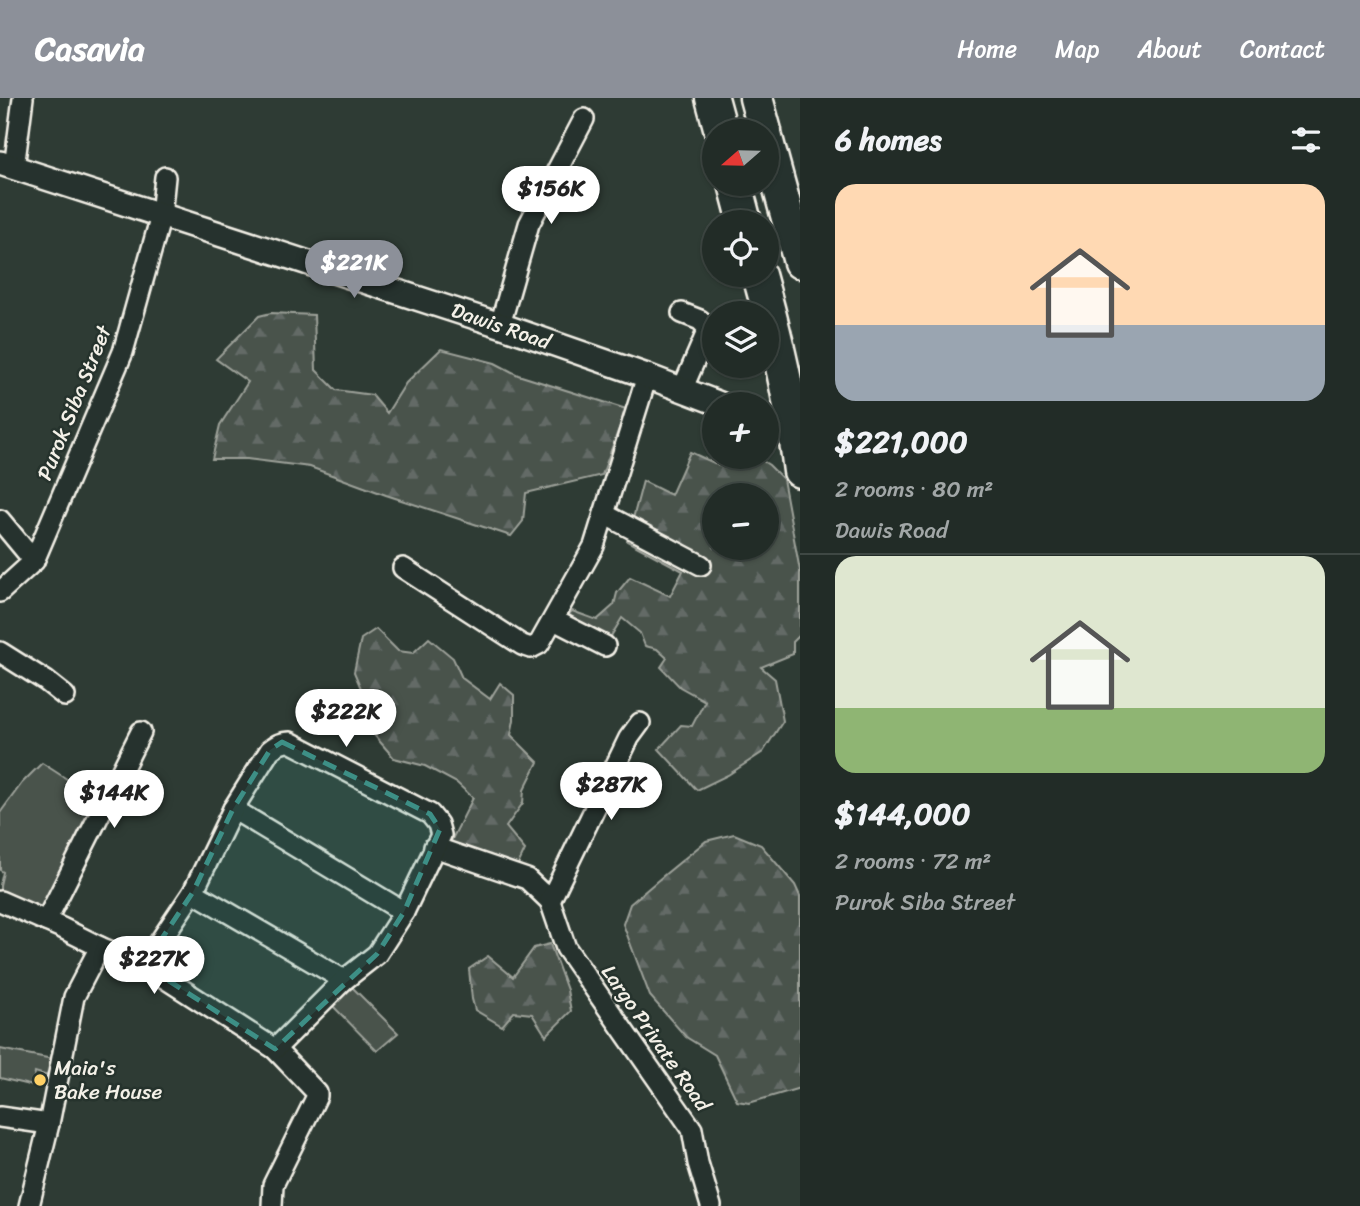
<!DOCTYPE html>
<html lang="en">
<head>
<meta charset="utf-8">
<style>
  :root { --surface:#222c27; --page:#2e3833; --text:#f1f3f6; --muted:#a2a7a7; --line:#3f4844; --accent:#8c9099 }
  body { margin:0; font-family:Sriracha,sans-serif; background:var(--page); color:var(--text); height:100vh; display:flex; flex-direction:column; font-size:26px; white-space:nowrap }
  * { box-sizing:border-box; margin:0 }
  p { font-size:23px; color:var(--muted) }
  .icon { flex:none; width:38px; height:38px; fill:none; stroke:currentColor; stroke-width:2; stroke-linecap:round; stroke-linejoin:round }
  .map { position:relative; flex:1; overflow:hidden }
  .side { display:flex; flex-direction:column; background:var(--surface); width:560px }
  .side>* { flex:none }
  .needle { width:46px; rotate:250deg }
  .controls { position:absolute; left:702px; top:21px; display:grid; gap:14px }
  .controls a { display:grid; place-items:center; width:77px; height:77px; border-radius:50%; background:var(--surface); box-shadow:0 2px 5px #0004,0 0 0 2px var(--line); font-size:35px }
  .price { position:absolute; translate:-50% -60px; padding:0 16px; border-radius:24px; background:#fff; color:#222; font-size:23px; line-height:46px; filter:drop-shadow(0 2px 4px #0008) }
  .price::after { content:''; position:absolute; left:50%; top:42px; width:21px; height:16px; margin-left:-10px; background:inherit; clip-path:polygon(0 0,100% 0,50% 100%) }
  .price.selected { background:var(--accent); color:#fff }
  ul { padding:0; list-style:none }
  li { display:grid; align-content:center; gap:14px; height:371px; padding:0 35px }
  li+li { border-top:2px solid var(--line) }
  li span { display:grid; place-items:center; height:217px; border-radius:21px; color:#555 }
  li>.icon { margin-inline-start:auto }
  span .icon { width:126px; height:126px; fill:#fffc; stroke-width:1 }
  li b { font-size:30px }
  h2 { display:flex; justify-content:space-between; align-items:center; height:84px; padding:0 35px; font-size:30px }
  header { display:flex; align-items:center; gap:42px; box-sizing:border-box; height:98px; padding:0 35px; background:var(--accent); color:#fff }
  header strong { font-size:33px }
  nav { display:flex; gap:38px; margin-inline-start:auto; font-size:24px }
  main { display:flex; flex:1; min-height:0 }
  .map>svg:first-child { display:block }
  .grass { fill:#48524c; stroke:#9ea29a; stroke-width:2 }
  .forest { fill:url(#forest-firs); stroke:#9ea29a; stroke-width:2; fill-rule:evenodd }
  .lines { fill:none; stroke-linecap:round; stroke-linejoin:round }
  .minor-casing { stroke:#f4f1e8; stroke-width:24 }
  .tertiary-casing { stroke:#f4f1e8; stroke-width:28 }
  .trunk-casing { stroke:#f4f1e8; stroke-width:37 }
  .minor { stroke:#26332d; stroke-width:19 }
  .tertiary { stroke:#26332d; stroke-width:23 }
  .trunk { stroke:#26332d; stroke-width:32 }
  .marked { fill:#3d8f86; fill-opacity:0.2; stroke:#3d8f86; stroke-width:5; stroke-dasharray:14 9; stroke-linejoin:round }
  .poi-dot { fill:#ffd166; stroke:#26332d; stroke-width:2.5 }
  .labels { text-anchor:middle; stroke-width:5; stroke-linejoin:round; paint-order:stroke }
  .street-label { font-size:21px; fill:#f4f1e8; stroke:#26332d }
  .poi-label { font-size:21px; fill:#f4f1e8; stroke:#26332d; text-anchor:start }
</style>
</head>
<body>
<header>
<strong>Casavia</strong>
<nav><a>Home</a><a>Map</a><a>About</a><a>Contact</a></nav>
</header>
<main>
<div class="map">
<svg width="800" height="1108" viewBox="0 0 800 1108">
  <defs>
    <pattern id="forest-firs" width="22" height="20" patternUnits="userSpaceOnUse" patternTransform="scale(1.75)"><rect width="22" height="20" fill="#48524c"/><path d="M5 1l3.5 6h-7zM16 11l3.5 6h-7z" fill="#636b66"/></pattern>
  </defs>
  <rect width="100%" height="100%" fill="#2e3b34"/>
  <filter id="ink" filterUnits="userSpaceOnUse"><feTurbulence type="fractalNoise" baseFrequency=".0143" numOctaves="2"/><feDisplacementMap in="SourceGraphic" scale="14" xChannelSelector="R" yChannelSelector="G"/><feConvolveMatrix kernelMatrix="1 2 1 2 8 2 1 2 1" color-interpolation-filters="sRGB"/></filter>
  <g filter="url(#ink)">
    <g class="grass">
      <path d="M42 665 101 703 45 819 0 803V787L3 774 0 772V715L22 685Z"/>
      <path d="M347 884 398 935 377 953 328 903Z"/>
      <path d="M0 951 53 961 48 978 35 974 33 988 0 980Z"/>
    </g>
    <g class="forest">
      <path d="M271 215 314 217 316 272 336 292 372 297 387 315 406 285 441 251 495 265 518 277 626 311 602 377 526 395 523 423 511 438 386 397 310 369 247 361H212L220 327 248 284 216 261 259 218Z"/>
      <path d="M690 354 725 370 733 359H756L769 367 783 381 800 473V537L793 544V556L761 569 775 581 783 623 763 654 728 677 697 692 659 651 681 627 692 628 705 603 680 589 661 569 667 560 657 551 645 548 640 535 622 520 605 548 566 519 572 513 597 522 614 507 617 495 630 479 670 498 683 473 627 443 643 383 671 397ZM714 397H766V450H714Z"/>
      <path d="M376 531 398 553 413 555 429 540 453 560 462 580 490 601 500 585 514 597V622L511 637 538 664 524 692 523 705 506 729 525 752 517 769 447 751 473 700 457 685 425 668 394 660 368 630 373 611 365 600 354 574 361 541Z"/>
      <path d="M734 736 761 747 795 787 800 798V990L749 1005 737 1003 715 957 686 939 650 898 623 826 630 806 663 778 706 743Z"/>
      <path d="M550 846 567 892 571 913 546 938 532 916 514 914 502 928 475 912 472 901 469 871 488 858 513 879 534 850Z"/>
    </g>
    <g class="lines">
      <defs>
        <g id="minor">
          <path d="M14 70 23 0"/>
          <path d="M682 215 700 222 707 229V234L682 292"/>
          <path d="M500 227 529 126 584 21"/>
          <path d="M604 416 701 467"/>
          <path d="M0 422 34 463"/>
          <path d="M403 470 522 547 531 550 539 546 594 448 647 278"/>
          <path d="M0 494 34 463 123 254 161 118 165 79"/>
          <path d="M554 522 605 548"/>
          <path d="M0 554 46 583 65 598"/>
          <path d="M233 711 404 814"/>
          <path d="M434 749 527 781 550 803 566 850 692 1031 698 1065 711 1108"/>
          <path d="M193 794 344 882"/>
          <path d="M0 803 62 830 100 849 144 867 275 951 317 995V998L273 1087 272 1108"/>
          <path d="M550 803 629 640 640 625"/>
          <path d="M46 823 141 634"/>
          <path d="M144 867 193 794 233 711 270 652C277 647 281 644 290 644L430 716 438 726 441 737 404 814 377 856 344 882 275 951"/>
          <path d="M0 1019 49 1026"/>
          <path d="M29 1108 49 1026 74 899 100 849"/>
        </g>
        <g id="tertiary">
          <path d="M0 65 500 227 647 278 720 306"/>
          <path d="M766 324 795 336"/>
        </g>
        <g id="trunk">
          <path d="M712 0 721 33"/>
          <path d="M756 0 765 33"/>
          <path d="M766 40 800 164"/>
          <path d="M735 86 745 124"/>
          <path d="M759 177C777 241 792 306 800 373"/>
        </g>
      </defs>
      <use href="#minor" class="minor-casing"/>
      <use href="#tertiary" class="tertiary-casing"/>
      <use href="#trunk" class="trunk-casing"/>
      <use href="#minor" class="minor"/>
      <use href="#tertiary" class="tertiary"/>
      <use href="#trunk" class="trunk"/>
    </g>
  </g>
  <path class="marked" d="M282 644 430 716 440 731 404 814 377 856 275 951 144 867 193 794 233 711 270 652Z"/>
  <circle class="poi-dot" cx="40" cy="982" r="7"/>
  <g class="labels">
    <g class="street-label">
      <text transform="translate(501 228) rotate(19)" y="7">Dawis Road</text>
      <text transform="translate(74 305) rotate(-68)" y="7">Purok Siba Street</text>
      <text transform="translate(656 940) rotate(55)" y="7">Largo Private Road</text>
    </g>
    <g class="poi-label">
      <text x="54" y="977">Maia's<tspan x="54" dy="24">Bake House</tspan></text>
    </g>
  </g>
</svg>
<div class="controls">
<a><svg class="needle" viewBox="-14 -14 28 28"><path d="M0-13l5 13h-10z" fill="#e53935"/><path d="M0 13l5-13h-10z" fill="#a2a7a7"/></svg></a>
<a><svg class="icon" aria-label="locate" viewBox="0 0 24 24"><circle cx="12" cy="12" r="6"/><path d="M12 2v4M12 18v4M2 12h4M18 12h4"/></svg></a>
<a><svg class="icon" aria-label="layers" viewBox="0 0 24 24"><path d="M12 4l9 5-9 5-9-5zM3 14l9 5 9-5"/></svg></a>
<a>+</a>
<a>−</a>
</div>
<b class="price" style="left:551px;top:128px">$156K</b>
<b class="price selected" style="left:354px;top:202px">$221K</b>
<b class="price" style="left:346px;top:651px">$222K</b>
<b class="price" style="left:611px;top:724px">$287K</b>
<b class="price" style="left:114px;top:732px">$144K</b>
<b class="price" style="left:154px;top:898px">$227K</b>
</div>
<section class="side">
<h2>6 homes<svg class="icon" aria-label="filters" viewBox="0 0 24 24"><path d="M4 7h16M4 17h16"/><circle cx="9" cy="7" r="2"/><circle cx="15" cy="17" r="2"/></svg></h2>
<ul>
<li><span style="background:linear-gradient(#ffd9b3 65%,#9aa5b1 0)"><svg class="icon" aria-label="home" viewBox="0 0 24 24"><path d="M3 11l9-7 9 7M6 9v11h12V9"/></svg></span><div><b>$221,000</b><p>2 rooms · 80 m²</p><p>Dawis Road</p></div></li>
<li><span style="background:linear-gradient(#dfe7d0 70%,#8fb573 0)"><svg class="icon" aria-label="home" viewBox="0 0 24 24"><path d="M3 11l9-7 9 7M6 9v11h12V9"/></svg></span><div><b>$144,000</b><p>2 rooms · 72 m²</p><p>Purok Siba Street</p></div></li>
</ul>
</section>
</main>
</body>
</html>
